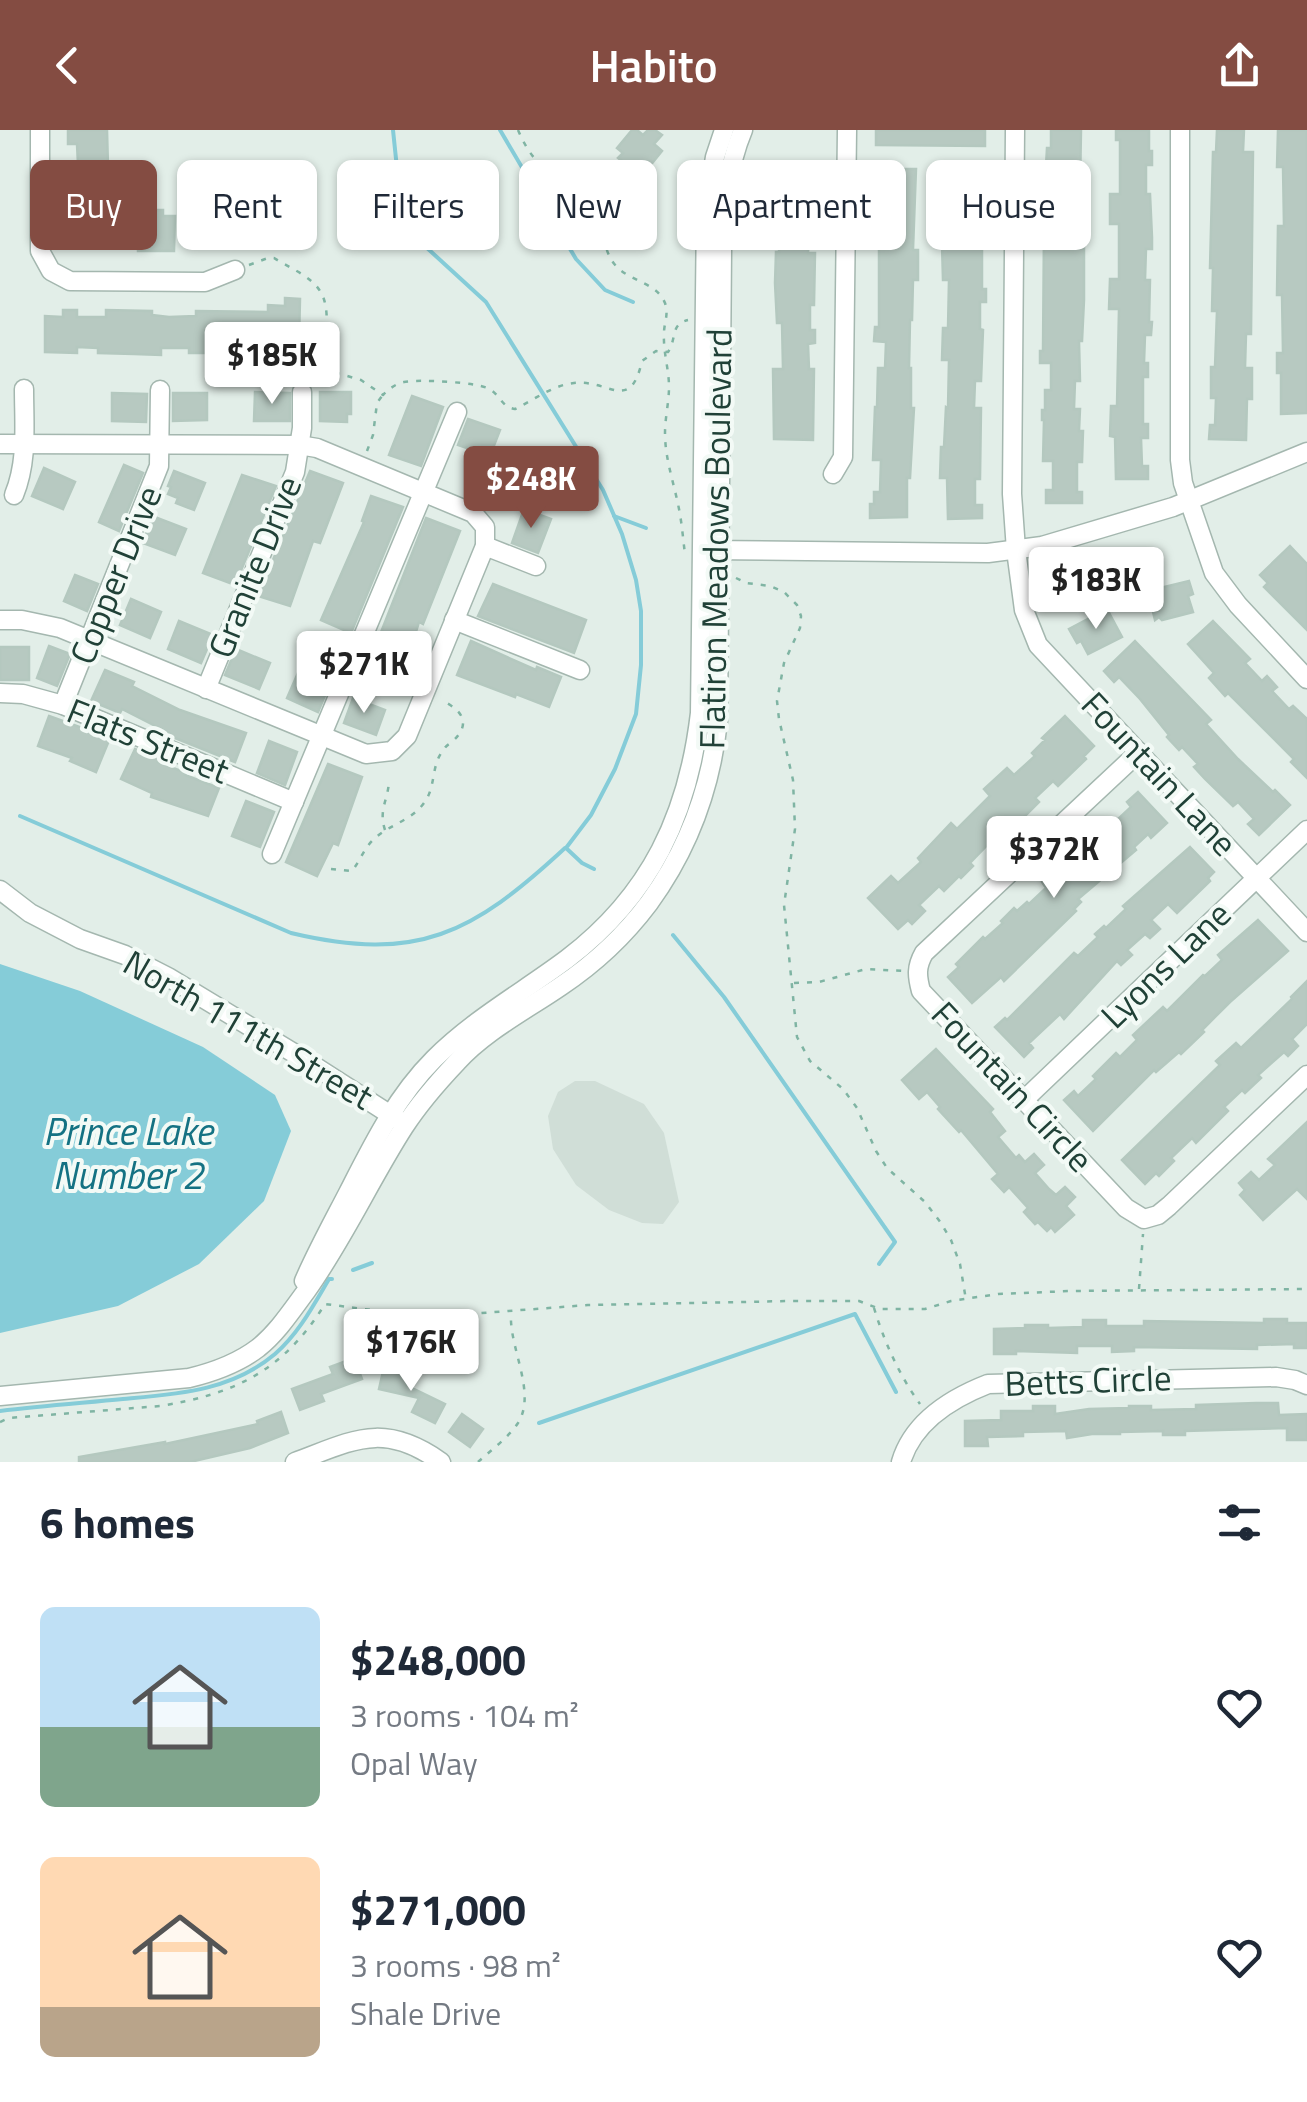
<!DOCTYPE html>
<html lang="en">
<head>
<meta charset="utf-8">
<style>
  :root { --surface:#fff; --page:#f2f2f3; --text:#1f2937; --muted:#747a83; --accent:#844c42 }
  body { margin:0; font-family:"Titillium Web",sans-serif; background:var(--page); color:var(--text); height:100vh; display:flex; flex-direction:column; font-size:38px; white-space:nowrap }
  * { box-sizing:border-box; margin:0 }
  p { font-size:32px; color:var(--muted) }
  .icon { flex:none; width:55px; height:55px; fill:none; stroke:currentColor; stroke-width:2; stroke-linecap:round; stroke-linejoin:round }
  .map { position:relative; height:1332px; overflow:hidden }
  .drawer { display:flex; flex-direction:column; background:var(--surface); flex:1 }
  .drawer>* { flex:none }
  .guide { position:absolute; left:30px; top:30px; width:1248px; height:90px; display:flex; gap:20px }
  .price { position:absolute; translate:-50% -85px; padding:0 22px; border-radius:10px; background:#fff; color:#222; font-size:32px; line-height:65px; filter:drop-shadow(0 2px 5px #0008) }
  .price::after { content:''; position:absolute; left:50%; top:60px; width:30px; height:22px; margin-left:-15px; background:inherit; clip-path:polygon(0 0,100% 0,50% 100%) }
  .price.selected { background:var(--accent); color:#fff }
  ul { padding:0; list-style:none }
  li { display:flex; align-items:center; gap:30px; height:250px; padding:0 40px }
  li span { display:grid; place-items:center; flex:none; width:280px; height:200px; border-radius:15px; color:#555 }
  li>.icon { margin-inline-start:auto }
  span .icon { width:120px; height:120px; fill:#fffc; stroke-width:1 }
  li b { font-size:42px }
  h2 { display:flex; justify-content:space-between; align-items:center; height:120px; padding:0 40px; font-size:42px }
  .tag { padding:0 35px; border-radius:15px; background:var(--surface); box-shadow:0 2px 8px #0004; font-size:35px; line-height:90px }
  .tag.selected { background:var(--accent); color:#fff }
  header { display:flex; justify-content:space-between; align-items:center; height:130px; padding:0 40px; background:var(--accent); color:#fff; font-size:45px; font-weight:600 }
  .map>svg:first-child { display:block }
  .built { fill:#d0ded7 }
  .water { fill:#85ccd8 }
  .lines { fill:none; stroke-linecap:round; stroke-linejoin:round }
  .stream { stroke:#85ccd8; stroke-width:4 }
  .building { fill:#b7c9c1; stroke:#b4c8bf; stroke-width:2.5 }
  .minor-casing { stroke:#a4b7af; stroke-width:21 }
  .path { stroke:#7fb4a3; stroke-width:2.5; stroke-dasharray:5 8; stroke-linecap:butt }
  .minor { stroke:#fff; stroke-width:18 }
  .labels { text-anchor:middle; stroke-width:8; stroke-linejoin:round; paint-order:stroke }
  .street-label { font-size:35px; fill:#204137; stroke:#f3faf6 }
  .water-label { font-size:38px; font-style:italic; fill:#147283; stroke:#f3faf6 }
</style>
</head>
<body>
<header><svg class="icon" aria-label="back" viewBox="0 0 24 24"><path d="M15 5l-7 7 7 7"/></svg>Habito<svg class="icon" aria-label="share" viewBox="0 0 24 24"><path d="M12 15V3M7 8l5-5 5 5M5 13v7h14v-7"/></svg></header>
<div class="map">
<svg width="1307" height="1332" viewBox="0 0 1307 1332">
  <rect width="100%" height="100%" fill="#e2eee8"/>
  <path class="built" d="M575 951H595L644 974 664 1003 679 1072 663 1094 642 1093 609 1080 576 1055 553 1019 548 986 558 962Z"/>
  <path class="water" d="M0 834 80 861 203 917 275 965 291 1001 264 1071 199 1134 118 1176 0 1203Z"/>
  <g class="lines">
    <g class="stream">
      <path d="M393 0 403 96 486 172 603 360 622 404 636 450 641 481V535L636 584 615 639 591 685 566 718 582 733 594 739"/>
      <path d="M500 0 576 129 605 160 633 172"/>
      <path d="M614 386 646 398"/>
      <path d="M20 686 291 803C418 833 472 804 565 718"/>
      <path d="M673 805 724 867 895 1112 879 1134"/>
      <path d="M353 1140 372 1133"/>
      <path d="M0 1281C41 1276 82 1273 123 1269 178 1264 231 1261 275 1224 299 1203 313 1176 329 1149H332"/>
      <path d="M539 1293 855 1184 896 1262"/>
    </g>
  </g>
  <g class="building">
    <path d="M68 0H107L108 36H118V72H114V117L88 118V106L68 107V92H82V72L69 71V35H78L77 14H68Z"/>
    <path d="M632 0H637L643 5 648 0H655L662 5 654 14 662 21 641 47 618 28 623 23 617 18Z"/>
    <path d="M876 0H985V16L876 15Z"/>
    <path d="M1051 0H1081L1080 58H1082V99H1084V170L1082 211H1079L1080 251H1075L1074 279H1080L1079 301H1083L1082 332H1077V362H1082V373H1046V360H1053V331H1043L1044 290H1042V280H1045V260H1051V233H1040V221H1043L1044 98 1051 99V72H1044L1047 18H1051Z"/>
    <path d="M1116 0H1149V21H1152V35H1146V64H1150L1152 107V119H1146L1145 150H1150L1149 192H1152L1151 205H1145L1144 233H1148V247H1143V294H1148V308H1141L1142 336H1148V349H1116L1115 307 1110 306 1111 276H1117L1119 179H1109L1110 149H1119V94H1110V64H1120V10H1116Z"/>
    <path d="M1217 0H1244L1243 22H1253L1251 204H1246L1245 238H1252V269H1247L1246 310 1209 309 1210 295H1215L1216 268H1211V237H1215L1217 181H1212L1213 138H1210L1213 22H1216Z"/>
    <path d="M1278 0H1307V283L1281 284V243H1277V223H1283L1282 165H1277L1278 96H1284L1283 37H1277Z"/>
    <path d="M876 39H916L913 120H918V150H913L912 190H910L909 238H911V278H914L910 348H907V387L870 388V374H874V362H880L881 330H873L875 277H877L878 238H885L886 212 874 211 875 197H879V119L882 93H876Z"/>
    <path d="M955 39 982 40V159H986V172H980V199L983 200 981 251H975L974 278H981L980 349H975V375H982V388L948 389 947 348H940L941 317H944L946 277 948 278 949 230H942L943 198H948L949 150H943L941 79H948L949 50H954Z"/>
    <path d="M813 44 815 97H809L808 123H815L814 175H810V200H815V213L808 214 809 239H814L813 310 774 309 773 239H783L782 193H777L775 153 776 122H779V93H782V45Z"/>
    <path d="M138 80H163V86H175L174 121H138Z"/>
    <path d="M285 168 300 169 299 212 278 211V206L258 205V217H247V221L211 220V223H189V218H161V225L134 224 98 223V218L77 217V223L45 222V186L63 187V180H77V187H106V180L152 181V185L169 187 196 186V181L268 182V175L285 176Z"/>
    <path d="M255 262 290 263V291H254Z"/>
    <path d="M320 262H351V284H347V292L320 291Z"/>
    <path d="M112 263 147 264 146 292 112 291Z"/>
    <path d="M173 263H207V290L173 291Z"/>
    <path d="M412 266 443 277 421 336 389 325Z"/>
    <path d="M468 289 500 300 490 326 458 315Z"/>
    <path d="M124 335 143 343 119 401 99 392Z"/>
    <path d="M44 338 75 352 63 379 32 366Z"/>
    <path d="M174 341 205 353 194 380 176 373 178 368 168 364 171 357 168 356Z"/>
    <path d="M310 341 343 353 320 413 313 411 290 476 258 466Z"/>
    <path d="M242 345 276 356 235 455 203 443Z"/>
    <path d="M371 366 403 377 351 503 321 490 364 392 362 391Z"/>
    <path d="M524 379 551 389 538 423 512 413Z"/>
    <path d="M152 386 186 399 175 425 143 413Z"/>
    <path d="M426 388 460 401 423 494 419 492 409 525 376 515Z"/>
    <path d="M1290 416 1307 434V500L1264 457 1268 453 1260 445Z"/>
    <path d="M75 445 98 454 87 481 64 471Z"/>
    <path d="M1189 451 1193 464 1188 466 1193 482 1162 490 1159 487 1155 490 1148 461Z"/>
    <path d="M493 454 586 490 574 523 478 486Z"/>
    <path d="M131 469 161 482 150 508 120 495Z"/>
    <path d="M1107 479 1122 507 1088 524 1081 511 1077 513 1069 499Z"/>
    <path d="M179 491 213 505 201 533 168 519Z"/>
    <path d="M1213 491 1250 529 1245 533 1262 551 1267 546 1277 557 1272 561 1289 579 1293 576 1307 589V648L1291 632 1294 629 1228 563 1225 566 1209 548 1214 543 1188 514Z"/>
    <path d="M471 511 536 540 537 537 561 547 549 577 516 564 515 567 457 545Z"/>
    <path d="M1135 511 1211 590 1206 594 1238 629 1273 662 1275 660 1290 675 1259 705 1248 694 1254 689 1238 672 1233 676 1205 649 1194 637 1198 634 1182 617 1179 620 1167 607 1169 605 1140 569 1119 547 1114 552 1104 541Z"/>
    <path d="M49 516 70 524 57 556 37 548Z"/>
    <rect x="0" y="517" width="29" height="33"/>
    <path d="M236 519 270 533 259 559 225 545Z"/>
    <path d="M105 540 134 552 132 556 180 580 246 603 235 632 170 606 171 604 122 579 120 583 91 571Z"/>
    <path d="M298 543 329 556 318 582 287 568Z"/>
    <path d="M353 568 385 580 376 605 344 593Z"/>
    <path d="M49 586 110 608 96 642 70 631 72 628 38 616Z"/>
    <path d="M1065 586 1094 616 1084 626 1086 629 1058 656 1053 651 1035 668 1039 672 1002 709 997 705 970 733 973 736 961 748 959 746 944 761 939 756 919 775 925 781 912 794 908 790 898 799 868 768 891 746 898 753 921 732 918 728 951 693 957 699 990 666 984 659 1007 638 1014 645 1035 626 1032 623 1045 610 1042 608Z"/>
    <path d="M269 611 297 622 285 655 257 643Z"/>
    <path d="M135 619 160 629 158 632 186 643 185 645 219 658 208 686 151 667 152 663 121 649Z"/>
    <path d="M328 634 362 647 338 715 333 713 317 746 286 732Z"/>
    <path d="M1138 662 1167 693 1151 708 1148 704 1134 717 1136 720 1078 769 1081 772 1074 779 1076 781 1004 851 1001 847 972 873 948 847 959 837 956 834 983 807 985 809 1003 793 1001 791 1014 778 1017 781 1027 772 1029 774 1046 758 1042 752 1053 742 1056 746 1091 713 1087 709 1112 689 1115 692 1131 677 1127 672Z"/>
    <path d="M246 671 274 682 260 717 232 706Z"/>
    <path d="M1190 717 1214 742 1208 748 1210 751 1177 783 1168 774 1151 790 1160 799 1150 808 1145 804 1127 820 1132 825 1121 835 1117 831 1064 889 1060 884 1029 913 1033 918 1024 927 995 897 1005 888 1007 890 1074 823 1078 826 1098 807 1095 804 1104 796 1106 798 1126 779 1123 776Z"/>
    <path d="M1258 790 1288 821 1230 872 1202 900 1204 902 1181 924 1179 922 1156 942 1154 940 1093 1001 1064 970 1074 961 1078 966 1096 949 1093 946 1116 923 1120 927 1137 910 1133 905 1163 877 1167 881 1203 845 1205 846 1222 830 1218 825Z"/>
    <path d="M1307 851V894L1292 909 1298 916 1288 926 1284 922 1258 945 1261 948 1245 963 1242 960 1224 977 1228 981 1196 1013 1192 1008 1171 1028 1174 1031 1159 1046 1156 1043 1145 1054 1122 1030 1220 935 1216 931 1236 913 1241 918 1292 869 1291 867Z"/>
    <path d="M936 919 993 979 990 982 1005 1001 998 1007 1016 1028 1019 1025 1025 1032 1034 1024 1044 1035 1035 1043 1049 1059 1056 1065 1065 1057 1075 1067 1066 1076 1074 1085 1055 1102 1051 1097 1047 1101 1038 1092 1035 1094 1024 1082 1028 1078 1009 1057 1004 1062 992 1049 998 1044 961 1000 959 1002 938 979 940 977 927 962 919 969 902 950Z"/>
    <path d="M1307 992V1069L1297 1059 1263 1090 1240 1065 1245 1060 1239 1053 1251 1042 1259 1050 1275 1035 1268 1029Z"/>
    <path d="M1264 1189H1287V1193H1307V1218H1294V1214L1257 1215V1219L1134 1217V1221L1112 1222V1216H1077V1223L1016 1221V1224H994V1199L1025 1198V1195H1048V1198L1083 1197V1190H1106V1196H1144V1191L1264 1193Z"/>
    <path d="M354 1228 362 1249 321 1264 324 1271 300 1280 292 1259 333 1244 330 1237Z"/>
    <path d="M384 1237 409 1243 406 1255 445 1274 435 1293 412 1282 419 1268 379 1259Z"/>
    <path d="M1256 1273H1278L1279 1285 1307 1284V1310H1287V1298L1185 1301V1305H1163V1301L1120 1302V1304H1092L1067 1308 1066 1301 1023 1302V1306L987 1307 988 1316H965V1291L1001 1290V1281H1033V1276H1055V1284L1089 1279 1129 1278V1276H1151V1280L1196 1279V1275Z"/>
    <path d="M281 1282 288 1303 250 1318 190 1332H79V1327L165 1312V1314L258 1294 257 1291Z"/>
    <path d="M462 1284 483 1299 470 1317 449 1302Z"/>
  </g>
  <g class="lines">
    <defs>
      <g id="minor">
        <path d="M40 0V121L51 141 70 151 205 152 235 140"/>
        <path d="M1015 0 1012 364 1016 420 1024 480 1038 515 1307 802"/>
        <path d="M1180 0V330L1183 353 1214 443 1238 475 1307 549"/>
        <path d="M0 314 299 315 317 318 473 383 485 397V416L407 606 392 621 366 624 60 498 22 490H0"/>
        <path d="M833 344 843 327 847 0"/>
        <path d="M14 365C28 331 24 295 24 259"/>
        <path d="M485 416 536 436"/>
        <path d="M708 420 988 423 1042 416 1173 377 1307 322"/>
        <path d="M454 490 580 540"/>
        <path d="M206 559 295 342 302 298V262"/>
        <path d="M0 563 23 564 63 575 294 672"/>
        <path d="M63 575 159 336 160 260"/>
        <path d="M1139 622 924 823C916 837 917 846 921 861L1126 1078 1144 1089 1158 1085 1169 1076 1307 945"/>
        <path d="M272 724 457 282"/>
        <path d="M0 760 30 783 80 809 125 825 168 847 302 928 397 989"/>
        <path d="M1024 970 1307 700"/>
        <path d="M304 1151C317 1121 333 1092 348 1063 372 1016 396 967 434 929 474 889 523 862 567 829 651 765 688 685 700 583L706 82 715 27 724 0"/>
        <path d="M0 1266 189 1248C214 1242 237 1234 258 1218 278 1202 292 1180 307 1160 344 1108 370 1050 404 997 419 974 438 952 457 932 485 901 526 880 561 856 594 834 625 805 649 773 689 718 711 658 718 591L722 120C724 79 727 38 743 0"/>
        <path d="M295 1332C354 1310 383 1291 441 1332"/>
        <path d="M901 1332C913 1292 952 1268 988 1254L1276 1247 1295 1250 1307 1255"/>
      </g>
    </defs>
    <use href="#minor" class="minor-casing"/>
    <g class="path">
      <path d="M518 0C524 14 532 28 544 38 560 50 581 55 593 74 606 94 600 120 617 137 632 152 657 153 665 173 669 184 664 193 664 203 663 222 669 239 669 257 669 272 665 288 665 303 665 329 674 353 679 379 682 394 683 409 685 424"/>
      <path d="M249 135 268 128H274C288 137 311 146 320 161 332 179 324 211 326 232L337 243 361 250 383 265C389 259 395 254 404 252 417 249 482 252 491 260 501 267 502 277 515 279 534 270 553 255 574 253 609 249 630 284 642 231L656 221 668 222C677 209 670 194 688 190"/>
      <path d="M367 321 373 305 377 273 382 266"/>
      <path d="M736 448 746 453 770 456 784 462 797 475 801 486 800 498 784 533 777 571 779 589 793 650 795 699 784 775 797 907 810 931 843 959 857 978 876 1021 887 1038 925 1072 941 1093 951 1110 960 1134 966 1170"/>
      <path d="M385 700C378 679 389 669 389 649"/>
      <path d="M331 739 352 741C360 731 364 718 374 709 390 694 411 691 424 673 436 657 431 637 442 622 448 613 446 617 453 611 473 592 460 579 441 570"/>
      <path d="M794 853 819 852 866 839 905 841"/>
      <path d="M1139 1159 1143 1104"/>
      <path d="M874 1178C884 1211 899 1245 920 1274"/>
      <path d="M0 1292 9 1288 160 1276C236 1264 284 1240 325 1174L410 1185 469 1184 588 1175 791 1171H859L880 1179H925L951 1171 998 1164 1070 1161 1307 1159"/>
      <path d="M478 1332C491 1320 508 1308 518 1293 537 1263 509 1218 511 1184"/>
    </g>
    <use href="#minor" class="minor"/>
  </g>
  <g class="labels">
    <g class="street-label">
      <text transform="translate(716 409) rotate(-89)" y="12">Flatiron Meadows Boulevard</text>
      <text transform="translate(255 437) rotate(-68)" y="12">Granite Drive</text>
      <text transform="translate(116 445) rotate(-68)" y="12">Copper Drive</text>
      <text transform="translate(148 611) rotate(22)" y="12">Flats Street</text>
      <text transform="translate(1159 644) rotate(47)" y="12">Fountain Lane</text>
      <text transform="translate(1166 835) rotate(-44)" y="12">Lyons Lane</text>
      <text transform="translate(248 900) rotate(30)" y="12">North 111th Street</text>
      <text transform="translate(1012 957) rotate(47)" y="12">Fountain Circle</text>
      <text transform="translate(1088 1251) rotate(-2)" y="12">Betts Circle</text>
    </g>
    <g class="water-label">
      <text x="128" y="1015">Prince Lake<tspan x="128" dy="44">Number 2</tspan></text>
    </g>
  </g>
</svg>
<b class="price" style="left:272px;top:277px">$185K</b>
<b class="price selected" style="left:531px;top:401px">$248K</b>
<b class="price" style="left:1096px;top:502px">$183K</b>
<b class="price" style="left:364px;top:586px">$271K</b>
<b class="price" style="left:1054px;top:771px">$372K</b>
<b class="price" style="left:411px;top:1264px">$176K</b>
<div class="guide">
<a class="tag selected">Buy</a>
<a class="tag">Rent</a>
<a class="tag">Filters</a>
<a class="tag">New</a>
<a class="tag">Apartment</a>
<a class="tag">House</a>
</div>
</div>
<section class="drawer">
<h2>6 homes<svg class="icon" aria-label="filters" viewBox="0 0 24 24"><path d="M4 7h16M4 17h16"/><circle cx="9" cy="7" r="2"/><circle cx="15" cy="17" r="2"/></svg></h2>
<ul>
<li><span style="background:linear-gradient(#bfe0f5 60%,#7fa58c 0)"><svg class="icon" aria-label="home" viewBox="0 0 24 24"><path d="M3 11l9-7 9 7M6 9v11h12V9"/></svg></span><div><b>$248,000</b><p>3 rooms · 104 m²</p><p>Opal Way</p></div><svg class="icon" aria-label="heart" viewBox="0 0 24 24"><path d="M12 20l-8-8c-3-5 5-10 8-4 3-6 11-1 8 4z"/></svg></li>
<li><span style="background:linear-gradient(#ffd9b3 75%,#b9a48a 0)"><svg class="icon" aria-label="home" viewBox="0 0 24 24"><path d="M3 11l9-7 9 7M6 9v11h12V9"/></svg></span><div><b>$271,000</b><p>3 rooms · 98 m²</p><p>Shale Drive</p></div><svg class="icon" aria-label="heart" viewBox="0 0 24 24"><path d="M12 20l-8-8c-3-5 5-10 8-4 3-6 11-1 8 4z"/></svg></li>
</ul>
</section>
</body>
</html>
